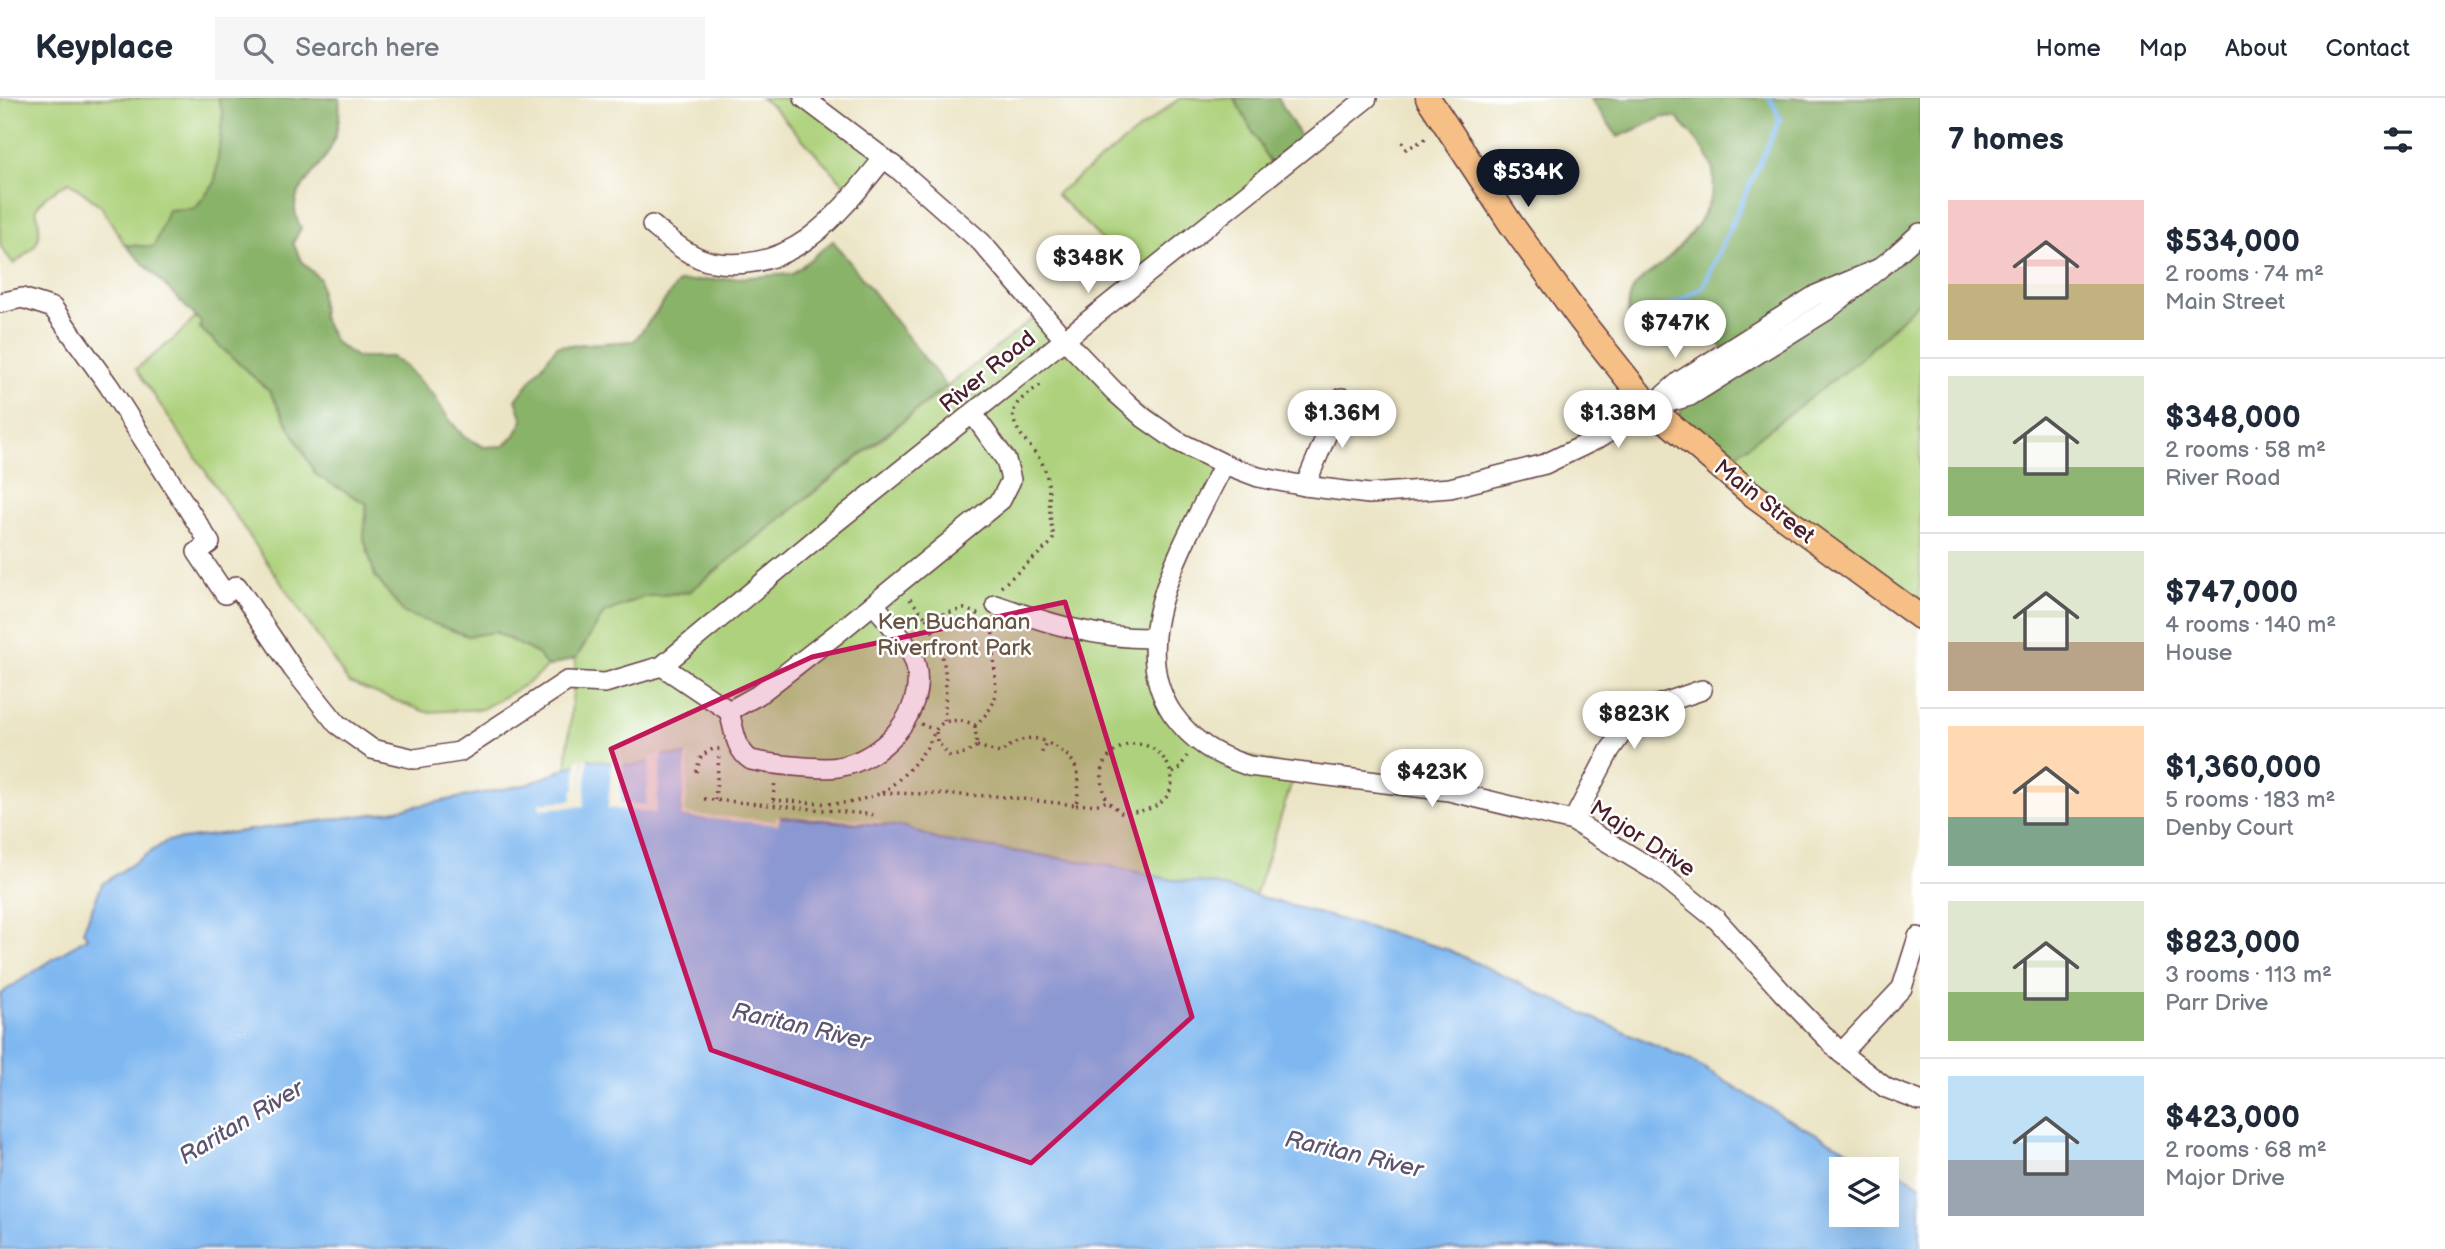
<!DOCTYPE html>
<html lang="en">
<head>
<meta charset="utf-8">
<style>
  :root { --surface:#fff; --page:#f6f6f7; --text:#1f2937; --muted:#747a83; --line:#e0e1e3; --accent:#111827 }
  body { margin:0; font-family:"Balsamiq Sans",sans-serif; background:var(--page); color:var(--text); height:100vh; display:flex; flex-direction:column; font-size:26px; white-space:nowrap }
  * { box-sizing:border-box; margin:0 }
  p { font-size:23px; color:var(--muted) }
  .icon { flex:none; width:38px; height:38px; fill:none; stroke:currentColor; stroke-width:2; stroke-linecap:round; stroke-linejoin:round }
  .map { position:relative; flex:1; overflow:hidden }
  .details { display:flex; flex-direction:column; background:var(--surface); width:525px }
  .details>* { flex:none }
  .controls { position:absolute; left:1829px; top:1059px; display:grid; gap:14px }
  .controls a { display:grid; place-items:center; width:70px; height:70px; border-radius:0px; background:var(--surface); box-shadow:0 7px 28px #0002; font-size:35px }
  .price { position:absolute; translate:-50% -60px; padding:0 16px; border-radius:24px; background:#fff; color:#222; font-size:23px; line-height:46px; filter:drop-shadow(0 2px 4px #0008) }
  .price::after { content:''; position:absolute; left:50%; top:42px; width:21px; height:16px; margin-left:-10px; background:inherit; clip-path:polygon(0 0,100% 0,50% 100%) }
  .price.active { background:var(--accent); color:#fff }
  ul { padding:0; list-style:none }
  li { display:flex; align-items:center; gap:21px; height:175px; padding:0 28px }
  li+li { border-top:2px solid var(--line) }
  li span { display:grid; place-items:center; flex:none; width:196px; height:140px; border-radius:0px; color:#555 }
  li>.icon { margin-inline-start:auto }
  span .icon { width:84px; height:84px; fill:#fffc; stroke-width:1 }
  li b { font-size:30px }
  h2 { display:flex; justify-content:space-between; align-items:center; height:84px; padding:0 28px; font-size:30px }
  header { display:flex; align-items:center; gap:42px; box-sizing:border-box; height:98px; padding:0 35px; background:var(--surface); border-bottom:2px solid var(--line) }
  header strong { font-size:33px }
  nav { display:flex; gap:38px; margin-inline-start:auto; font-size:24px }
  .search { width:490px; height:63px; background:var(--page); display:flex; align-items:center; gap:18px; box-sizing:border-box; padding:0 24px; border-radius:0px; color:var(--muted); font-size:26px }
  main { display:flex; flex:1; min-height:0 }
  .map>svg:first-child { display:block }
  .green { fill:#add17b; stroke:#7c7853; stroke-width:2 }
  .forest { fill:#8ab36b; stroke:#6a694b; stroke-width:2 }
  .water { fill:#7fb8f0; stroke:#646c8e; stroke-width:2 }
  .pier { fill:#ebe4c4 }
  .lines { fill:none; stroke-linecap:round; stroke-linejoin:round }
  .stream { stroke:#7fb8f0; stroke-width:5 }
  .minor-casing { stroke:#623d42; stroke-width:22 }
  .major-casing { stroke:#623d42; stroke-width:27 }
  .path { stroke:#623d42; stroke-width:3.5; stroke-dasharray:2 5; stroke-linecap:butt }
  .minor { stroke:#fff; stroke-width:19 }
  .major { stroke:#f5bf86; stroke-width:24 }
  .marked { fill:#c2185b; fill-opacity:0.2; stroke:#c2185b; stroke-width:5; stroke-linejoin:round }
  .labels { text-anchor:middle; stroke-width:5; stroke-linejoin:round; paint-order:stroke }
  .street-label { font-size:23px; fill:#4a1f2b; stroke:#fff }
  .park-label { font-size:23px; fill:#685443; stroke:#fff }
  .water-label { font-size:24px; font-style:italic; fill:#5d5570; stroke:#fff }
</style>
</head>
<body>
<header>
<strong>Keyplace</strong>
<div class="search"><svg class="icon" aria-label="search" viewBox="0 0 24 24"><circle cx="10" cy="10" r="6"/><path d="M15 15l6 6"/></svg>Search here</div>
<nav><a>Home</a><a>Map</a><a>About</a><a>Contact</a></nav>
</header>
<main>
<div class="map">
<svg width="1920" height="1151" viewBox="0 0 1920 1151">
  <rect width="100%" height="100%" fill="#fff"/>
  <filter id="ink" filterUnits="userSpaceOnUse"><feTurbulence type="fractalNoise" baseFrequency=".0143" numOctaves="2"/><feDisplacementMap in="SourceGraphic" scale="14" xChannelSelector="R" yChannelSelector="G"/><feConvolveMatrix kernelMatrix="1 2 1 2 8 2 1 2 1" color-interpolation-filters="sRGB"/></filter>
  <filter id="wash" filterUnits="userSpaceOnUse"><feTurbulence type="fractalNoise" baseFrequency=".00686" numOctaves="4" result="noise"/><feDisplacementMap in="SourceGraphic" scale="28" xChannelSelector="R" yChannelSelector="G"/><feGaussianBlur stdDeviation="1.57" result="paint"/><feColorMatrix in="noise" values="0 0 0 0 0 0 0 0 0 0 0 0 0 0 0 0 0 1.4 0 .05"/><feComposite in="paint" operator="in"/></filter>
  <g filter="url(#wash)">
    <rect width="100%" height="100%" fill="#ebe4c4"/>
    <g class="green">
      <path d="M0 0H218L223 16 215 85 195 110 154 149 125 147 101 108 69 84 46 98 36 110C43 145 40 145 14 166L0 148Z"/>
      <path d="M761 0H804L883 61 854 97 773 9Z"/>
      <path d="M1180 0H1234L1275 74 1141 181 1056 96Z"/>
      <path d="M1920 202V519L1720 369 1863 259Z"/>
      <path d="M1041 214 1115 294 1224 366 1184 448 1153 562 1195 642 1296 672 1255 798 1214 786 1172 782 1105 767 938 742 905 729 780 719 779 727 681 719 529 686 566 671 576 560 604 515 643 499 689 494Z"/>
      <path d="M196 219 202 224 200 230 270 294 316 377 367 406 364 440 375 478 404 515 468 538 495 534 538 556 547 569 528 585 482 611 426 614 349 585 136 271 175 240Z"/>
    </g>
    <g class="forest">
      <path d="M218 0H339C341 17 338 33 331 49 319 78 280 93 301 130L293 145 302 164 320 181 322 219 335 244 356 259H392L406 269 434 298 448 320 463 338 484 349 504 348 515 337 523 322 516 302 557 248 634 243 679 184 792 176 833 143 946 288 689 494 643 499 604 515 576 560 547 569 538 556 496 534 468 538 404 515 375 478 364 440 367 406 316 377 270 294 200 230 201 224 125 147 154 149 168 112 195 110 215 85 223 16Z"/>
      <path d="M1234 0H1278L1306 49 1275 74Z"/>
      <path d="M1590 0H1920V202L1863 259 1720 369 1672 328 1690 298 1724 254 1718 241C1686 252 1663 253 1633 237 1630 225 1626 211 1630 199 1635 182 1650 176 1663 165 1688 141 1726 100 1710 63 1703 47 1688 33 1677 20L1663 19 1618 39Z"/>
    </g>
    <path class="water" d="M664 657 686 658 681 719 779 726 780 719 905 729 938 742 1105 767 1172 782 1214 786 1449 852 1591 919 1692 963 1784 1019 1884 1071H1841V1116H1886L1887 1073 1893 1076 1901 1075 1920 1086V1151H0V896L87 839 83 833 102 786 167 743 381 715 529 686 588 661 632 668 647 665Z"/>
    <g class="pier">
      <path d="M662 654 656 715 608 710 612 663H623L619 695H621L620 705 646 707 650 660Z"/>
      <path d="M686 658H689L685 716 776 723V719H780L779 727 681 719Z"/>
      <path d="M583 659 580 702 584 660 588 661 584 708 540 711 539 705 572 702 573 691H575L577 662Z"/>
      <path d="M778 716 822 718 882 723 881 725Z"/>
    </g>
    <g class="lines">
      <path class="stream" d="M1651 219 1703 189 1780 21 1770 0"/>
    </g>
  </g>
  <g filter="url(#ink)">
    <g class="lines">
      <defs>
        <g id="minor">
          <path d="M804 0 898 71 981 144 1065 242 1115 294 1144 320 1177 343 1224 366 1258 379 1305 388 1369 396 1450 390 1545 366 1597 341 1650 309 1680 283 1816 197 1878 171"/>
          <path d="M652 127C669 141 690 160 712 164 793 177 838 117 883 61"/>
          <path d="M0 205 22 200 53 210 109 288 210 445 197 454 225 496 237 488 293 571 337 626 372 651 415 661 459 654 567 583 605 585 662 568 835 425 1367 0"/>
          <path d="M1654 308 1690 298 1826 213 1891 161 1920 135"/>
          <path d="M1224 366C1189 437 1122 539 1172 615 1193 645 1216 657 1249 668L1449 693 1573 723 1659 775 1717 822 1782 894 1841 955 1886 990 1920 1003"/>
          <path d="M1305 388 1342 300"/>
          <path d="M996 507C1047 525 1098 541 1154 540"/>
          <path d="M662 568 729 613 758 597 839 534 1001 402 1011 382 1006 362 973 316"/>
          <path d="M729 613C734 630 735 652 751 662 768 666 822 672 838 669 882 662 926 615 916 568 912 549 886 522 874 506"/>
          <path d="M1573 723 1610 652 1637 614 1702 592"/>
          <path d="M1841 955 1902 890 1918 839"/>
        </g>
        <path id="major" d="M1428 0 1511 126 1580 221 1650 309 1748 393 1920 519"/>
      </defs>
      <use href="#minor" class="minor-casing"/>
      <use href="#major" class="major-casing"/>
      <g class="path">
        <path d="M1402 44 1406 51 1430 39"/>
        <path d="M1001 489 1052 444 1054 438C1047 417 1052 393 1045 372 1039 351 1002 329 1017 306 1023 298 1035 291 1043 285"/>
        <path d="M910 501 926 520 964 511 981 517"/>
        <path d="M926 520C949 563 947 578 944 625"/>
        <path d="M921 626 932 631"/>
        <path d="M936 634 937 643 949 658 965 656 977 648 975 628"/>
        <path d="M977 648 1000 655C1015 644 1028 635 1046 644L1040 659"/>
        <path d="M696 674 701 658 713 651H722"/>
        <path d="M1173 675 1179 671 1187 658"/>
        <path d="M882 695C899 683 913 668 925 652 932 644 933 630 943 625 954 620 966 623 975 627 986 617 994 609 996 594L992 523"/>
        <path d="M704 701 878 717"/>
        <path d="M715 702 719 659"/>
        <path d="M773 702 833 706 854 704 882 695 931 696 995 698 1076 707C1083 673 1077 659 1046 644"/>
        <path d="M773 702 775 682"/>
        <path d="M1076 707 1100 706 1107 703C1101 684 1097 668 1114 654 1155 622 1201 694 1148 711 1140 714 1130 714 1121 714L1107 703"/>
      </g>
      <use href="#minor" class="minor"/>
      <use href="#major" class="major"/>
    </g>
  </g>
  <path class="marked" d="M1065 504 1192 919 1031 1065 711 952 611 651 812 559Z"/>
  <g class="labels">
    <g class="street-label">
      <text transform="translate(987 273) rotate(-39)" y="8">River Road</text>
      <text transform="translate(1765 403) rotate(38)" y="8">Main Street</text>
      <text transform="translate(1643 740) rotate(33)" y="8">Major Drive</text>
    </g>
    <g class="park-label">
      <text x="954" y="531">Ken Buchanan<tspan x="954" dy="26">Riverfront Park</tspan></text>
    </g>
    <g class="water-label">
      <text transform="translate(801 928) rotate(13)" y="8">Raritan River</text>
      <text transform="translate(241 1024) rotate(-31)" y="8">Raritan River</text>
      <text transform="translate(1354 1056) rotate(13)" y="8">Raritan River</text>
    </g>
  </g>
</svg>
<div class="controls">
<a><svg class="icon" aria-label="layers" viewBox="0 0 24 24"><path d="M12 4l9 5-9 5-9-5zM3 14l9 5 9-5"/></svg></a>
</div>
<b class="price active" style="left:1528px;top:111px">$534K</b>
<b class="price" style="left:1088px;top:197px">$348K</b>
<b class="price" style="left:1675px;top:262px">$747K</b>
<b class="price" style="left:1342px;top:352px">$1.36M</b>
<b class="price" style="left:1618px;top:352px">$1.38M</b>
<b class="price" style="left:1634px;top:653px">$823K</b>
<b class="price" style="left:1432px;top:711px">$423K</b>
</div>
<section class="details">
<h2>7 homes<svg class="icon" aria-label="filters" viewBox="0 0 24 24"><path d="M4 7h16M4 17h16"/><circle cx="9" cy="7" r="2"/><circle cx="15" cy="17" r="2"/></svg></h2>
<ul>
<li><span style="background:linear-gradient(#f6c9c9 60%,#c2b280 0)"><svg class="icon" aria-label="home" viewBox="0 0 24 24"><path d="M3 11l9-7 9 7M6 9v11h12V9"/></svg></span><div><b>$534,000</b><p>2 rooms · 74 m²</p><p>Main Street</p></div></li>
<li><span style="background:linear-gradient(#dfe7d0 65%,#8fb573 0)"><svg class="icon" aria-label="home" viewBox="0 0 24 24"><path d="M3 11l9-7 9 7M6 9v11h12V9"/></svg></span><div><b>$348,000</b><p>2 rooms · 58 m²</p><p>River Road</p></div></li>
<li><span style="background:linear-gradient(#dfe7d0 65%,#b9a48a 0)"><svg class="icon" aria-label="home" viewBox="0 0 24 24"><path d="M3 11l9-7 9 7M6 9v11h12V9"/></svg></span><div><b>$747,000</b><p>4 rooms · 140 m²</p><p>House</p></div></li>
<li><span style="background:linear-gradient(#ffd9b3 65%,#7fa58c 0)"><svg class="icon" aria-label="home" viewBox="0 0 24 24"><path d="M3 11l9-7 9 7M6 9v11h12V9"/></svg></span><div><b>$1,360,000</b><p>5 rooms · 183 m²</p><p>Denby Court</p></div></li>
<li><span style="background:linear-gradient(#dfe7d0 65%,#8fb573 0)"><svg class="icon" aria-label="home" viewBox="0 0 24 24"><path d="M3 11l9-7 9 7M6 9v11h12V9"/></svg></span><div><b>$823,000</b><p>3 rooms · 113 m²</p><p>Parr Drive</p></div></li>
<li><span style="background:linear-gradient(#bfe0f5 60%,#9aa5b1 0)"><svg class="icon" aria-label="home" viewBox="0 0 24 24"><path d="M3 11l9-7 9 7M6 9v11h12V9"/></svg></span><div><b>$423,000</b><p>2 rooms · 68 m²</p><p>Major Drive</p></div></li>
</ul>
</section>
</main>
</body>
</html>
